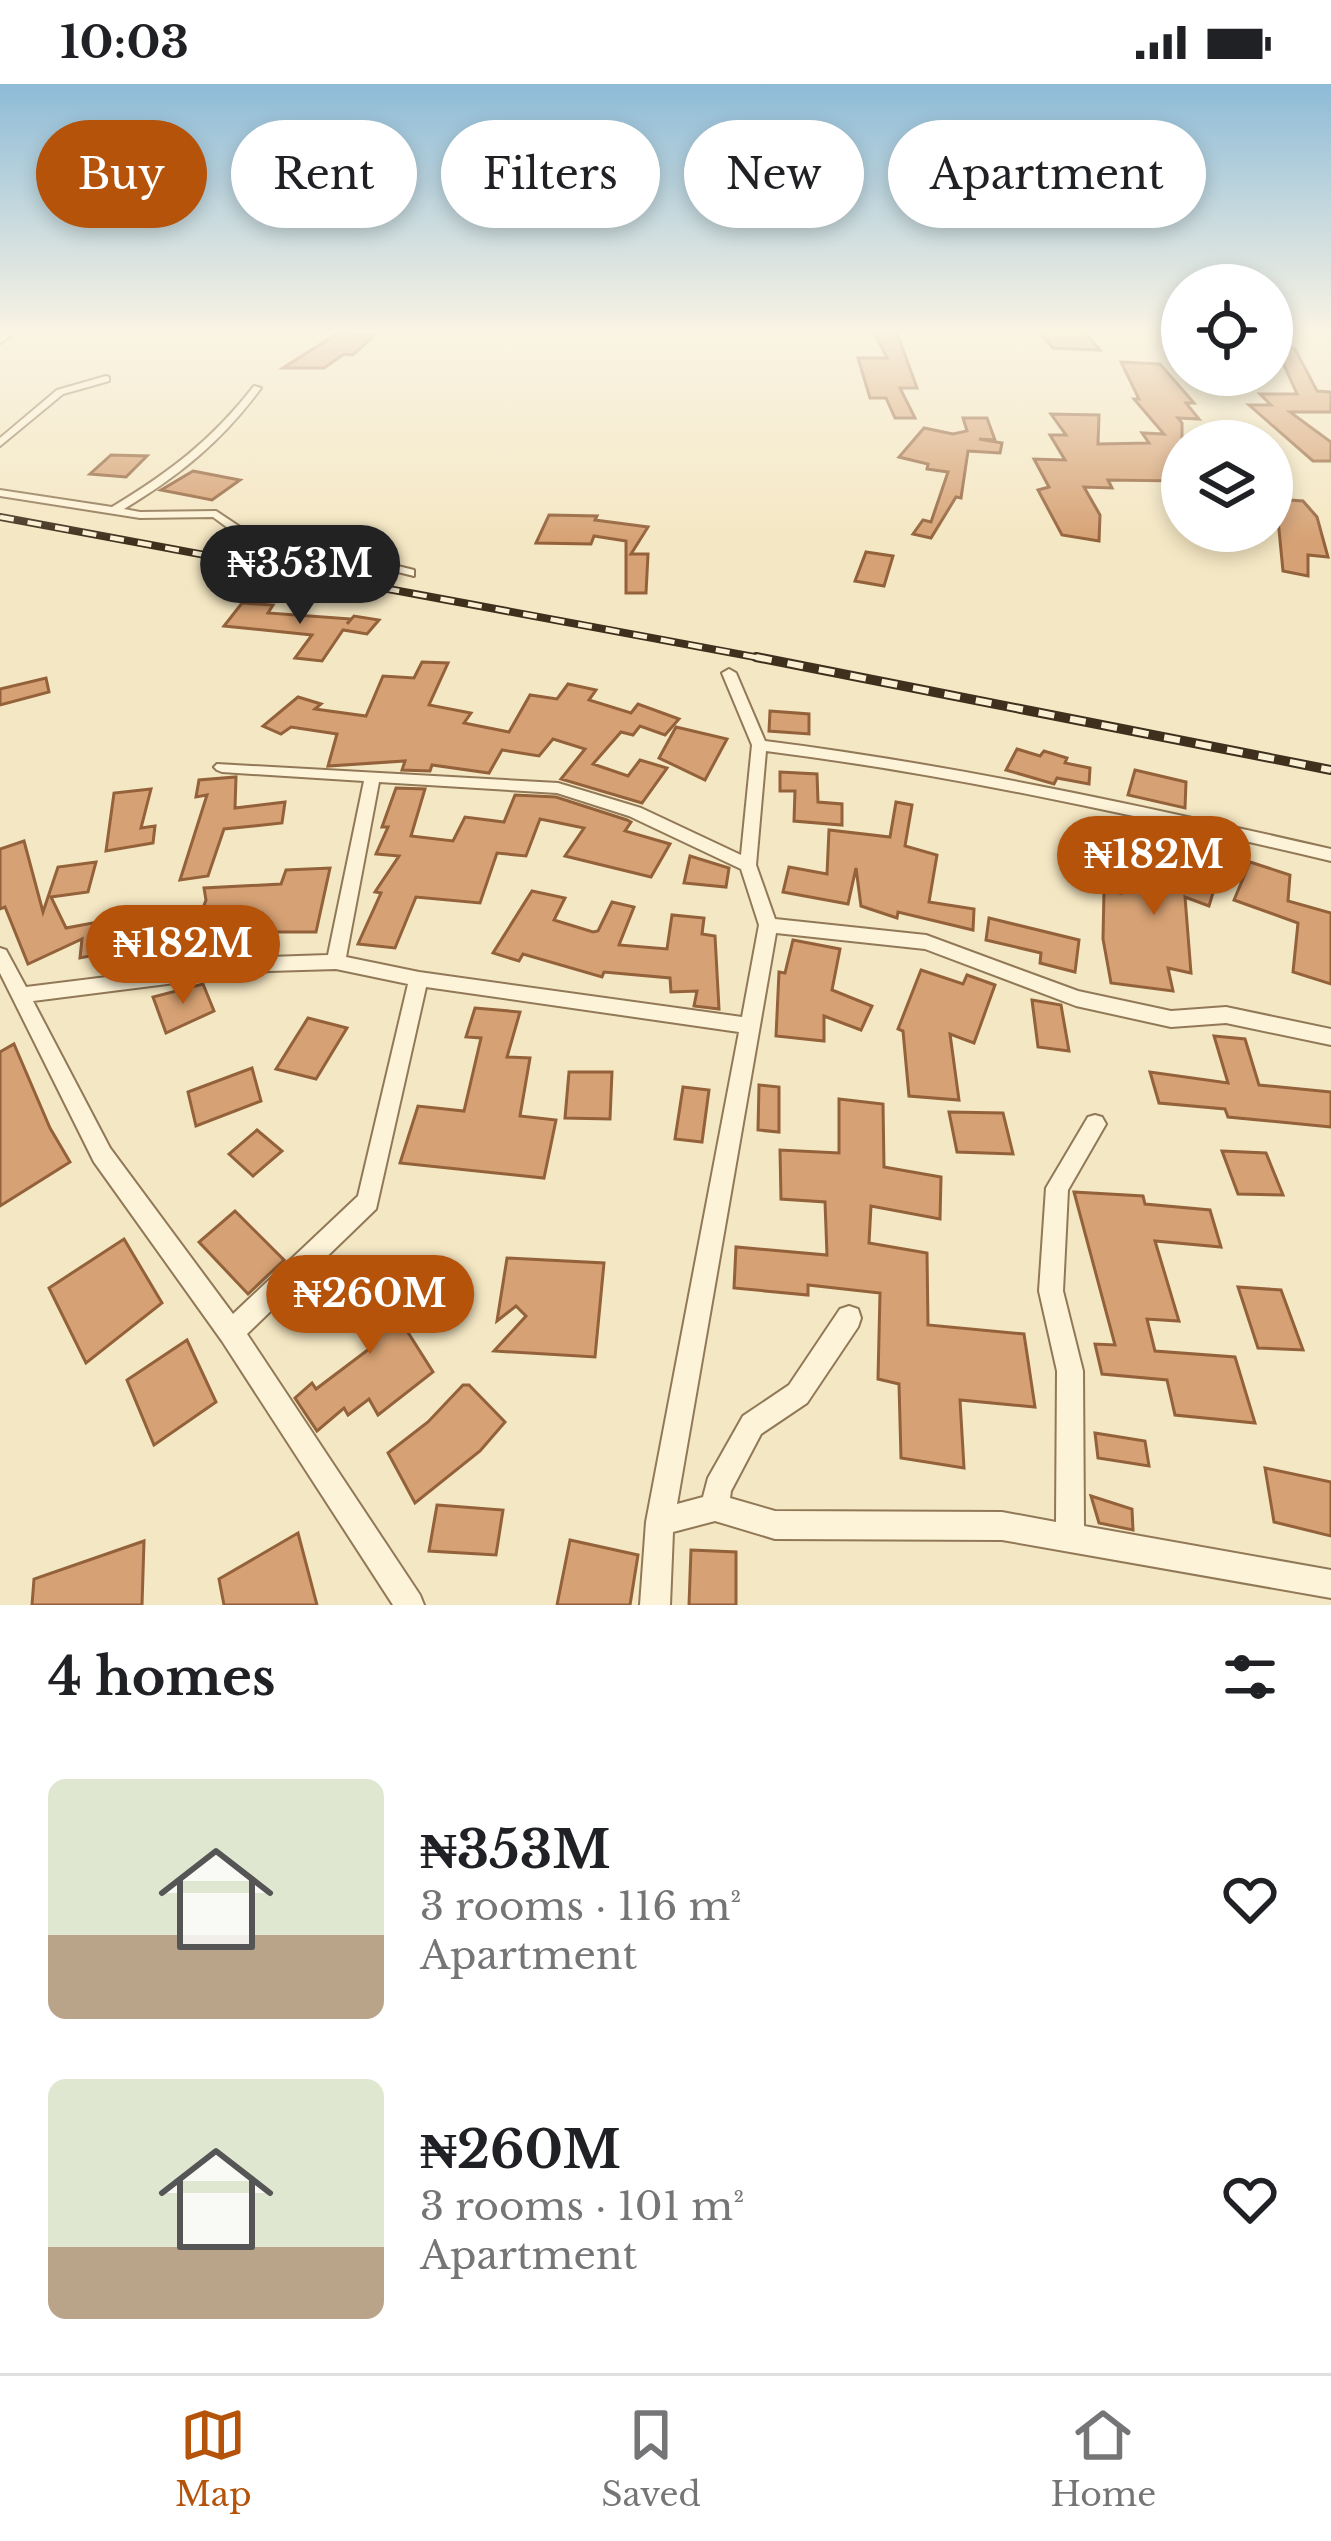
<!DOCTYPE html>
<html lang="en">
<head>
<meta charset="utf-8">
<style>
  :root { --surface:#fff; --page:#f2f2f2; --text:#202124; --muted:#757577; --line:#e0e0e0; --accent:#b45309 }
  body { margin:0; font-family:"Libre Baskerville",serif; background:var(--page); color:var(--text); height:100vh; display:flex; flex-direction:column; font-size:45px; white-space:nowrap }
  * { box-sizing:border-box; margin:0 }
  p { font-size:39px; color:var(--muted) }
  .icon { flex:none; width:66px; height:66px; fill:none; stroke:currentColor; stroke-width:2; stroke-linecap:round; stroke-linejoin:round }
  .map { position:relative; height:1521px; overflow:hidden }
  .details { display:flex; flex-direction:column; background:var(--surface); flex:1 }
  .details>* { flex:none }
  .hud { position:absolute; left:36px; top:36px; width:1260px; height:108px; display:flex; gap:24px }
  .tools { position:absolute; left:1161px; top:180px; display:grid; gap:24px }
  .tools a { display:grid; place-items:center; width:132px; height:132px; border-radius:50%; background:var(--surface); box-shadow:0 6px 18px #0003; font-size:60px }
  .price { position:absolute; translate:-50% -102px; padding:0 27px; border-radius:42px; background:var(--accent); color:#fff; font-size:39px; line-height:78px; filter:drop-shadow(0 3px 6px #0008) }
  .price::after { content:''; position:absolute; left:50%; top:72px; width:36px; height:27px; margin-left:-18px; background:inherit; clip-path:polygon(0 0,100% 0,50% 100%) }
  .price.selected { background:#222; color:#fff }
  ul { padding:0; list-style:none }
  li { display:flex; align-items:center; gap:36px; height:300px; padding:0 48px }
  li span { display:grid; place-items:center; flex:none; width:336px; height:240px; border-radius:18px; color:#555 }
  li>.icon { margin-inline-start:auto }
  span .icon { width:144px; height:144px; fill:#fffc; stroke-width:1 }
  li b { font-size:51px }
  h2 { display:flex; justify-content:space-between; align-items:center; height:144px; padding:0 48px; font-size:51px }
  .chip { padding:0 42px; border-radius:54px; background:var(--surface); box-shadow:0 6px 18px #0003; font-size:42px; line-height:108px }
  .chip.selected { background:var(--accent); color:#fff }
  .status { display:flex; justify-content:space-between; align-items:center; height:84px; padding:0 60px; background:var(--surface); direction:ltr }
  .status svg { height:33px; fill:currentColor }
  .dock { display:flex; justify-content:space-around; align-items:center; height:168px; border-top:3px solid var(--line); background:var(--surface); font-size:33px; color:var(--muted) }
  .dock a { display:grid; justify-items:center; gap:6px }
  .dock .selected { color:var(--accent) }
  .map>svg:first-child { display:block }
  .building { fill:#d6a174; stroke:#93613a; stroke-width:3 }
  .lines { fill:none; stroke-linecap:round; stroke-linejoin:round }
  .minor-casing { stroke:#917857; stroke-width:4 }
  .minor { fill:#fdf3d8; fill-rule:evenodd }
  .rail-far1-casing { stroke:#3f2f1d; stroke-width:8 }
  .rail-casing { stroke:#3f2f1d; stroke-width:10 }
  .rail-far1 { stroke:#faf0d4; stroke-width:4.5; stroke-dasharray:14; stroke-linecap:butt }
  .rail { stroke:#faf0d4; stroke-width:6; stroke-dasharray:16; stroke-linecap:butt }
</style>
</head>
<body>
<div class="status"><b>10:03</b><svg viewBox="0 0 49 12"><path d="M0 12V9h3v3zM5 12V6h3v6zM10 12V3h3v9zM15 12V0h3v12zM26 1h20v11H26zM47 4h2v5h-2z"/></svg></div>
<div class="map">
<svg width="1331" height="1521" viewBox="0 0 1331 1521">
  <rect width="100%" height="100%" fill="#f4e7c3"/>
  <g class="building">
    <path d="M1038 246H1083L1100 266 1053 264Z"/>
    <path d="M874 248 897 249 917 304H900L915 334H895L886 314H870L858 274H887Z"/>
    <path d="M338 249 375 251 353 271 344 270 324 284H283Z"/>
    <path d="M1275 261 1295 265 1317 307 1331 308V328H1290L1331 358V377H1313L1249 321H1271L1260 310H1297Z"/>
    <path d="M1121 278 1160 280 1194 319H1186L1199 335 1178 334 1182 339V397L1108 396 1112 404 1084 403 1100 431 1099 457 1062 451 1038 406 1049 403 1034 375 1065 376 1050 351H1066L1051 330 1099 331 1098 360 1149 359 1142 349 1164 350 1134 315H1139Z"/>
    <path d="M963 334H987L995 356 979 355 1002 359 1000 369 968 367 961 414 956 413 931 454 913 450 923 436 931 438 948 388 927 385 928 380 899 373 924 344 953 350 967 347Z"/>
    <path d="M111 371 147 372 126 393 90 390Z"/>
    <path d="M193 387 240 396 212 416 161 406Z"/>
    <path d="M1276 415 1303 417 1317 433 1328 473 1308 471V492L1283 487Z"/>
    <path d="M549 431 597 432 595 436 648 443 631 470H648L646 509H626V457L594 452 591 460 536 459Z"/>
    <path d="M866 468 893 472 884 502 855 497Z"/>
    <path d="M242 519 273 521 268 529 351 535 347 540 354 532 379 536 367 550 343 546 322 577 295 574 312 551 224 542Z"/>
    <path d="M422 578 448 579 429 621 471 629 464 639 509 648 530 611 557 615 568 600 596 606 589 616 631 629 638 620 679 635 665 651 640 642 633 651 621 648 593 680 628 692 640 676 667 684 642 719 561 695 585 665 553 655 539 672 502 666 489 689 432 681 430 687 402 686 405 677 328 682 337 650 291 643 281 650 263 642 298 613 321 620 315 625 366 632 383 592 414 594Z"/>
    <path d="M46 594 49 608 0 621V605Z"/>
    <path d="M770 627 809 630V650L769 647Z"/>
    <path d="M676 643 727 655 705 696 659 674Z"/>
    <path d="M1017 665 1040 672 1044 667 1067 674 1065 679 1090 684 1089 700 1057 694 1054 700 1006 686Z"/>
    <path d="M1135 686 1186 698 1185 724 1128 711Z"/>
    <path d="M780 688 817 690 818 718 842 720V741L794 737 795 707H780Z"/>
    <path d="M236 693 235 724 285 718 282 739 224 745 208 792 180 796 207 711 196 713 199 696Z"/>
    <path d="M396 704 425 705 411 752 453 757 465 733 504 738 515 711 556 713 627 736 631 738 625 747 670 760 651 793 565 772 584 744 540 735 526 772 497 769 480 819 416 813 395 864 358 860 381 809 375 808 399 772 376 770 388 743H382Z"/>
    <path d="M151 705 141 744 155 742 153 759 106 767 114 709Z"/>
    <path d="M896 718 912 721 905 762 937 771 929 818 974 825 973 846 898 828 897 834 861 822 856 784 848 820 783 808 789 783 827 790 829 746 890 753Z"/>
    <path d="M1176 746 1203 752 1191 791 1216 799 1209 822 1185 813 1191 889 1168 884 1173 907 1111 899 1103 855 1104 806 1121 809 1129 777 1163 787Z"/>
    <path d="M24 757 43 828 58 783 96 778 88 808 51 813 66 844 119 834 115 867 80 874 82 855 28 880 5 823 0 825V765Z"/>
    <path d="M690 772 729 784 726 803 684 799Z"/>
    <path d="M1250 778 1290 791 1288 817 1331 829V900L1293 888 1298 839 1234 816Z"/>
    <path d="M330 784 316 848H237L232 865 187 867 206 816 204 804 281 800 286 786Z"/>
    <path d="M532 807 565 814 554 836 593 848 598 847 612 818 634 823 619 861 667 865 672 831 704 834 702 850 715 852 719 925 694 922 697 907 671 908 670 894 604 888 602 893 523 870 519 877 493 869Z"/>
    <path d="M989 834 1079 856 1075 888 1040 879 1041 869 986 856Z"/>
    <path d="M793 856 840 865 832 906 872 922 861 946 824 932V957L776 952 779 888 785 889Z"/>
    <path d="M921 886 963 900 967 891 995 901 974 959 950 950 959 1016 909 1012 903 947 898 945Z"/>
    <path d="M203 900 214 927 166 949 153 913Z"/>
    <path d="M1032 916 1061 921 1069 967 1038 963Z"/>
    <path d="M475 924 520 928 507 973 530 974 520 1032 556 1036 544 1094 400 1079 418 1022 464 1027 481 954 466 953Z"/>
    <path d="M308 934 347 944 316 995 276 985Z"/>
    <path d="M1214 952 1245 955 1259 1001 1331 1008V1043L1228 1033 1225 1025 1159 1019 1150 988 1228 999Z"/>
    <path d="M14 960 50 1044 70 1078 0 1122V968Z"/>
    <path d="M252 984 261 1017 196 1042 188 1008Z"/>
    <path d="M569 988H612L610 1035 565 1034Z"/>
    <path d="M759 1001 779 1003V1048L758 1046Z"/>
    <path d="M683 1003 709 1006 702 1058 675 1055Z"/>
    <path d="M839 1015 883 1020 884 1083 941 1093 940 1135 871 1122 869 1159 927 1169 928 1241 1024 1250 1035 1323 960 1316 964 1384 901 1374 899 1300 878 1295 880 1209 808 1201V1211L734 1204 736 1163 827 1171 825 1118 781 1115 780 1066 839 1069Z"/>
    <path d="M949 1028 1003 1029 1013 1070 957 1068Z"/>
    <path d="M257 1046 282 1067 253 1092 229 1070Z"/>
    <path d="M1222 1067 1266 1069 1283 1111 1238 1110Z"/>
    <path d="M1074 1108 1143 1112 1145 1120 1210 1126 1221 1163 1155 1157 1179 1237 1147 1235 1155 1267 1235 1273 1255 1339 1175 1331 1167 1296 1102 1290 1095 1260 1115 1261Z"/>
    <path d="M235 1127 284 1176 248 1210 199 1158Z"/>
    <path d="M124 1155 162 1219 86 1279 49 1204Z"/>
    <path d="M507 1174 604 1179 595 1273 494 1267 526 1232 516 1222 497 1237Z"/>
    <path d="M374 1183 401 1210 390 1220 433 1288 378 1331 369 1315 348 1331 344 1324 317 1347 295 1314 312 1299 316 1305 373 1262 335 1221Z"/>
    <path d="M1238 1203 1281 1206 1303 1266 1258 1264Z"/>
    <path d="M187 1256 216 1318 154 1361 127 1296Z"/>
    <path d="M463 1301H469L505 1338 480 1367 415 1419 388 1369 428 1338Z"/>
    <path d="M1095 1349 1145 1357 1149 1382 1098 1374Z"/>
    <path d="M1265 1384 1331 1398V1452L1274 1438Z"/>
    <path d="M1091 1412 1132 1425 1133 1446 1099 1439Z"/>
    <path d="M437 1421 503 1426 496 1471 429 1467Z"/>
    <path d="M298 1449 317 1521H224L219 1495Z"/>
    <path d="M570 1456 638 1471 630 1521H557Z"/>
    <path d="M144 1457 142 1521H32L34 1495Z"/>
    <path d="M691 1466 736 1468V1521H689Z"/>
  </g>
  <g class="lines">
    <defs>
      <g id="minor">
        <path d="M10 246 18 247 0 259V253Z"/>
        <path d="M106 292 109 293V297L63 310 0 362V354L57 306Z"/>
        <path d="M254 302 261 304C221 358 181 390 124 425L140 428 216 427 240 443 414 486V492L232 447 213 433 140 434 0 412V406L112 423C170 388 212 356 254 302Z"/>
        <path d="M729 585 736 589 765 657C956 681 1143 722 1331 765V777C1144 733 957 691 766 667L756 781 775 835 926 851 1078 907 1171 927 1226 923 1331 945V961L1226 939 1171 943 1076 922 925 865 776 849 677 1420 703 1413 708 1394 743 1332 789 1301 840 1225 849 1222 858 1225 861 1234 858 1243 807 1319 761 1350 731 1407 730 1414 775 1427 1002 1428 1056 1438 1057 1287 1039 1207 1046 1104 1088 1033 1095 1031 1102 1033 1106 1040 1068 1106 1063 1207 1083 1287 1084 1442 1331 1486V1514L1002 1456 775 1455 715 1437 673 1448 670 1521H640L646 1438 739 948 426 903 376 1125 247 1250 420 1511 424 1521H393L222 1257 94 1078 0 889V864L6 866 26 903 269 873 328 871 364 697 222 688 217 686 214 683 217 680 558 699 641 724 741 771 752 661 722 589ZM379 698 557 709 629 732 741 785 759 841 742 933 419 888 346 873ZM336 885 408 900 358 1112 233 1230 110 1064 33 917 269 887Z"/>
      </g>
    </defs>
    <use href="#minor" class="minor-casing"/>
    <use href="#minor" class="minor"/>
    <defs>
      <path id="rail-far1" d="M0 433 771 576"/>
      <path id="rail" d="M756 573 1331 686"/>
    </defs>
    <use href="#rail-far1" class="rail-far1-casing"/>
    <use href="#rail" class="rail-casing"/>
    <use href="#rail-far1" class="rail-far1"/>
    <use href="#rail" class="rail"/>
  </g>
  <linearGradient id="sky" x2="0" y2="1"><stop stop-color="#8dbbd7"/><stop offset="0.54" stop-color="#faf4e4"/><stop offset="1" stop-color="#faf4e4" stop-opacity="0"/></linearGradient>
  <rect width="1331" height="459" fill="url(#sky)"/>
</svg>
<div class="tools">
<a><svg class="icon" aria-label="locate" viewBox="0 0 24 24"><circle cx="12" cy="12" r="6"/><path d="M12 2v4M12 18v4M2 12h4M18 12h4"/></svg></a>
<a><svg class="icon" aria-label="layers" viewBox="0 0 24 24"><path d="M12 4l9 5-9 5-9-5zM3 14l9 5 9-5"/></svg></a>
</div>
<b class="price selected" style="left:300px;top:543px">₦353M</b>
<b class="price" style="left:1154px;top:834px">₦182M</b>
<b class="price" style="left:183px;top:923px">₦182M</b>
<b class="price" style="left:370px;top:1273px">₦260M</b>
<div class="hud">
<a class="chip selected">Buy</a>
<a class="chip">Rent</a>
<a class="chip">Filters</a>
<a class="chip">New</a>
<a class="chip">Apartment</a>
</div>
</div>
<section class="details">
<h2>4 homes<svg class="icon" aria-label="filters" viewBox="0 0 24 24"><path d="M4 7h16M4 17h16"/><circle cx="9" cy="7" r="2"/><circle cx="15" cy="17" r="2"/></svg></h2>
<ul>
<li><span style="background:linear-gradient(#dfe7d0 65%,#b9a48a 0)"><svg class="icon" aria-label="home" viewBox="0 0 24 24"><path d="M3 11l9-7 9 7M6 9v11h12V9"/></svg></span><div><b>₦353M</b><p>3 rooms · 116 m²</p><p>Apartment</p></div><svg class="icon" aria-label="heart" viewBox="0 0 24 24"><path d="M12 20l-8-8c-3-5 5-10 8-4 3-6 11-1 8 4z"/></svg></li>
<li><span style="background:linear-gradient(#dfe7d0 70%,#b9a48a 0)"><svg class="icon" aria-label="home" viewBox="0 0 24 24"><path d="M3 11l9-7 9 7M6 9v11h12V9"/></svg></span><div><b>₦260M</b><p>3 rooms · 101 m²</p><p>Apartment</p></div><svg class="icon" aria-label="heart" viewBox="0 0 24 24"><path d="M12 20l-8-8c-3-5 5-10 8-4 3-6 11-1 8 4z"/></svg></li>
</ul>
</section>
<nav class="dock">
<a class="selected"><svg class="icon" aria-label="map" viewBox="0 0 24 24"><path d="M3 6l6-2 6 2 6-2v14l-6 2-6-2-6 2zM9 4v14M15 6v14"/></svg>Map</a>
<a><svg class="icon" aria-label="saved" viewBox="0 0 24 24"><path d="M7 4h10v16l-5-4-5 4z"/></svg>Saved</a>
<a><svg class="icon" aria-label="home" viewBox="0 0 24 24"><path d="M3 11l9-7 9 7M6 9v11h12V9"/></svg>Home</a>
</nav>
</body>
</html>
